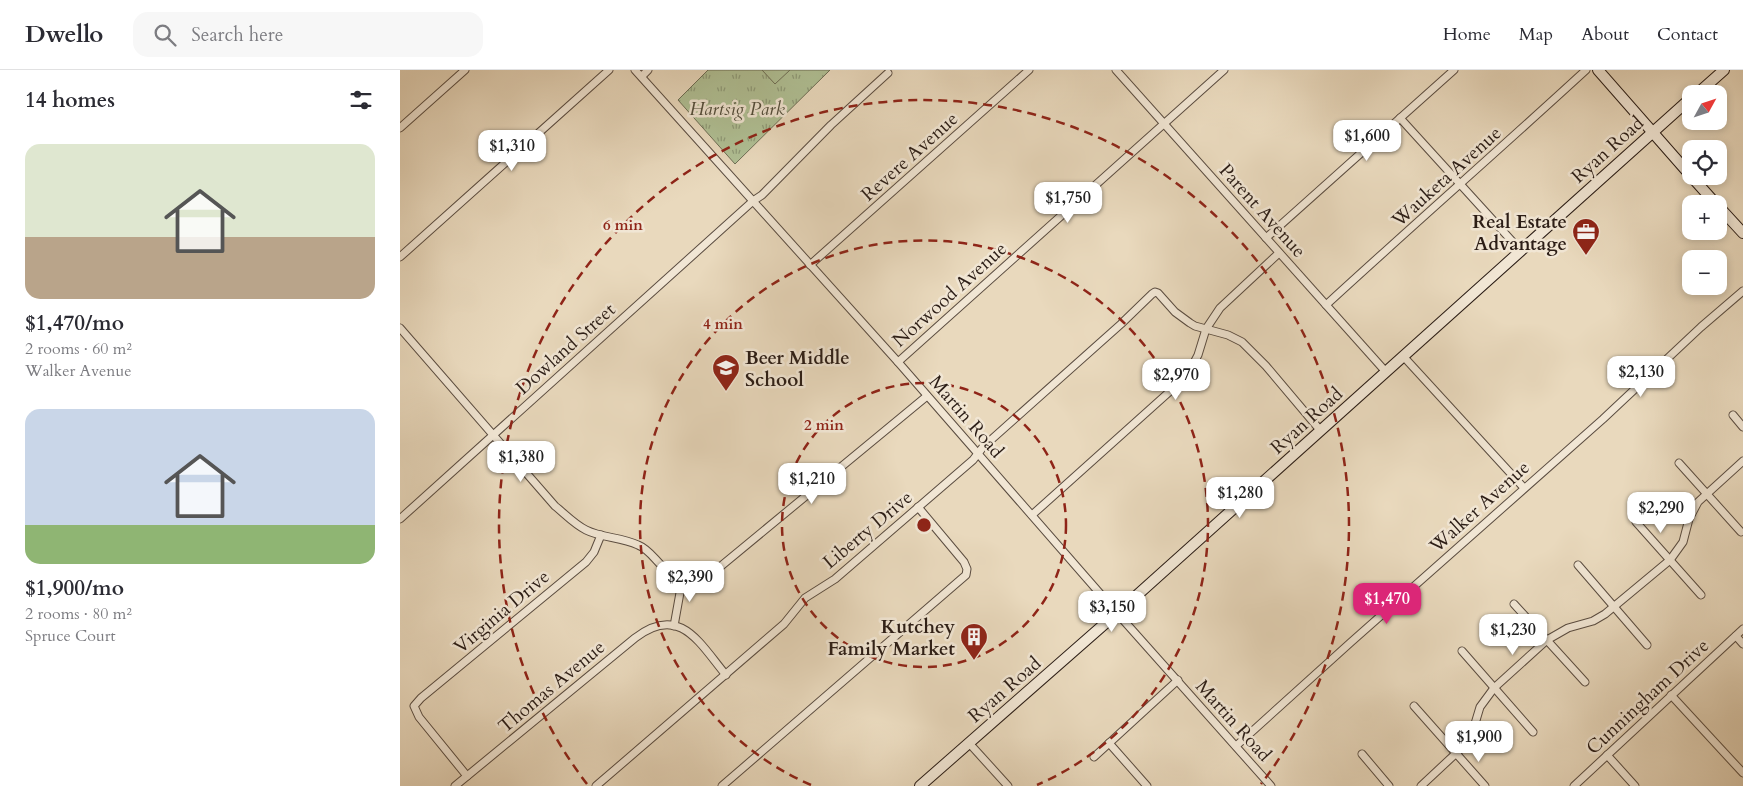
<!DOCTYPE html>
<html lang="en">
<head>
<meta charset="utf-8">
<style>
  :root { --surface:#fff; --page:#f7f7f7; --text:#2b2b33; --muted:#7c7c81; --line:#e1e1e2; --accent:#db2777 }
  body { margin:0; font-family:Cardo,serif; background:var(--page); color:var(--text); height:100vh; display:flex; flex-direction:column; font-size:19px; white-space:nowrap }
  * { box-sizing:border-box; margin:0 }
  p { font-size:16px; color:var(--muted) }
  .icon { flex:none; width:28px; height:28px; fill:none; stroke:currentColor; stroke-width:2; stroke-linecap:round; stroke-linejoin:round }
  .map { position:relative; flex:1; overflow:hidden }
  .sheet { display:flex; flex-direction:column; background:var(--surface); width:400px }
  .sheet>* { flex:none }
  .needle { width:32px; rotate:50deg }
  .controls { position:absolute; left:1282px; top:15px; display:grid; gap:10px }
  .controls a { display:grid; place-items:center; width:45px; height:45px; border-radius:10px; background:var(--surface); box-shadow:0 2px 8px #0003; font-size:25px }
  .price { position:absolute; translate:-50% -42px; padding:0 11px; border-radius:10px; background:#fff; color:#222; font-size:16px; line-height:32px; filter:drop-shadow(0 1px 2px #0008) }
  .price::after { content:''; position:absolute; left:50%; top:30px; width:15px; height:11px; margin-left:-8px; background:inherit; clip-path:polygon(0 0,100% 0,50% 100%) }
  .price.current { background:var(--accent); color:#fff }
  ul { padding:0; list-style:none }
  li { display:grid; align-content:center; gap:10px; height:265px; padding:0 25px }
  li span { display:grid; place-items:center; height:155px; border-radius:15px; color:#555 }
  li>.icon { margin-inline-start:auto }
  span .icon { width:90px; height:90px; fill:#fffc; stroke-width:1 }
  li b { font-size:21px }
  h2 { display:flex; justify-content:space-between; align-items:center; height:60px; padding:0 25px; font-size:21px }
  header { display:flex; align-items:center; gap:30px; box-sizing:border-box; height:70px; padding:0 25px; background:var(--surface); border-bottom:1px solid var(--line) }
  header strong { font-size:24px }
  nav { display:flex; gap:28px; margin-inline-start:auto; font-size:18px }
  .search { width:350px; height:45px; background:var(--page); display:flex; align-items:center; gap:12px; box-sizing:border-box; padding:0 18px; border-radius:15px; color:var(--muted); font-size:19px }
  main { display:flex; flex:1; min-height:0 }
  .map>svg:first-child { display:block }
  .park { fill:url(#park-tufts); stroke:#6e6e56 }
  .pitch { fill:#b0c095; stroke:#6e6e56 }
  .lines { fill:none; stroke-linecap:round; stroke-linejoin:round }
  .minor-casing { stroke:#5a4c40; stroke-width:9 }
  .secondary-casing { stroke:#2b1d16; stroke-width:12 }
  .minor { stroke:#f1e6d4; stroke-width:7 }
  .secondary { stroke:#f1e6d4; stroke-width:10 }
  .ring { fill:none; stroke:#8f2418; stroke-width:2.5; stroke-dasharray:9 6 }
  .labels { text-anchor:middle; stroke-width:5; stroke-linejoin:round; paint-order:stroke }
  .park-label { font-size:19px; font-style:italic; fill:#534e3c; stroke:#f1e6d4 }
  .street-label { font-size:19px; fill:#2b1d16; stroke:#f1e6d4 }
  .poi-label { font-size:19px; font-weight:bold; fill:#2b1d16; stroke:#f1e6d4; text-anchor:end }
  .centre { fill:#8f2418; stroke:#f1e6d4; stroke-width:2.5 }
  .ring-label { font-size:15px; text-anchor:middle; font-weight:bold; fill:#8f2418; stroke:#f1e6d4; stroke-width:5; stroke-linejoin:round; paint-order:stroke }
</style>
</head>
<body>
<header>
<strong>Dwello</strong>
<div class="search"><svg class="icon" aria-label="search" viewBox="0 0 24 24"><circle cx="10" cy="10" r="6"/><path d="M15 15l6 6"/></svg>Search here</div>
<nav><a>Home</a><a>Map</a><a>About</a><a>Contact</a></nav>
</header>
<main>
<section class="sheet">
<h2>14 homes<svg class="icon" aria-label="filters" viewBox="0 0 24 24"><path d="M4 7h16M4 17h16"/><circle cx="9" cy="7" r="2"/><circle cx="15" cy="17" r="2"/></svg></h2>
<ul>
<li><span style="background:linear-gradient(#dfe7d0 60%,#b9a48a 0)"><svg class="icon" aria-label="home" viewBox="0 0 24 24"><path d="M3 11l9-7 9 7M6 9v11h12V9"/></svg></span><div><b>$1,470/mo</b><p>2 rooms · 60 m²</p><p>Walker Avenue</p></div></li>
<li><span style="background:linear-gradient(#c9d6e8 75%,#8fb573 0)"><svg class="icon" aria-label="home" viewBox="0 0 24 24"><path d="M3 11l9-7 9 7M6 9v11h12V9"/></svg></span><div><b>$1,900/mo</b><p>2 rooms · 80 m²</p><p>Spruce Court</p></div></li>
</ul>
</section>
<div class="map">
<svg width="1343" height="716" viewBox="0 0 1343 716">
  <defs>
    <pattern id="park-tufts" width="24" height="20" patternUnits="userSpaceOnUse" patternTransform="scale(1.25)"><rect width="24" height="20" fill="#b0c095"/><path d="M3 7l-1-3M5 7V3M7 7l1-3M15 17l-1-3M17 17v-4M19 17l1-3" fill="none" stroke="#8f9b79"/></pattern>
  </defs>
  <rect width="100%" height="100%" fill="#e9d9bd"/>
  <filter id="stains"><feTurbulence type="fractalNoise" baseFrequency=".004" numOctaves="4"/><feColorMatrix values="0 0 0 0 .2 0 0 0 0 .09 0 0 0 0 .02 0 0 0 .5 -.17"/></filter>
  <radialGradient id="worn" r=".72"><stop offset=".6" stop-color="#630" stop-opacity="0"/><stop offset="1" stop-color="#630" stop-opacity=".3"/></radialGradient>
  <path class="park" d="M308 0H430L335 94 278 30Z"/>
  <path class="pitch" d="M362 0H390L375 14Z"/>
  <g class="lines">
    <defs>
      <g id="minor">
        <path d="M235 0 498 292 717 543 871 716"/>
        <path d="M716 0 986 302"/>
        <path d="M242 6 248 0"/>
        <path d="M1000 48 1121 181"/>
        <path d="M0 58 65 0"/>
        <path d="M866 168 1054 0"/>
        <path d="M0 187 209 0"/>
        <path d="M410 195 629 0"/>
        <path d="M926 235C1012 156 1100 79 1186 0"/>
        <path d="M0 258 155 436C165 444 174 454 186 460 202 468 221 467 238 475 248 479 253 487 261 495 275 509 298 509 315 501L527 326"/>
        <path d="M1003 286 1124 418"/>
        <path d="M498 292 824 0"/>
        <path d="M1333 345 1343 357"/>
        <path d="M1279 393 1341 462"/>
        <path d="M632 445 787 306 798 285 806 259 820 238 879 183"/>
        <path d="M0 449 353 131 362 125 431 55 488 3"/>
        <path d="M1236 452 1301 525"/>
        <path d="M1178 495 1247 575"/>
        <path d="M1114 534 1185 612"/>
        <path d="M274 556 283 506"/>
        <path d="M1336 566 1343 574"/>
        <path d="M1062 581 1133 662"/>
        <path d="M1271 625 1343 703"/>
        <path d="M1014 636 1085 716"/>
        <path d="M569 673 608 716"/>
        <path d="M709 673 747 716"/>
        <path d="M836 676 950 573 1203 349 1301 257 1343 221"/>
        <path d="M962 684 989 716"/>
        <path d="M1207 685 1235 716"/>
        <path d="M694 687 778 610"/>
        <path d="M67 706 19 647 14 636 21 628 186 492 194 482 201 465"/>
        <path d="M55 716 235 568C280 533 300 574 326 605"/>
        <path d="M196 716 384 554 405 528 435 509 573 390 583 377 721 254 752 224 755 222 758 223 775 242 790 253 795 256 828 265 842 272 866 296 920 360"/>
        <path d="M322 716 566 505 567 499 564 492 518 437"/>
        <path d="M1021 716 1066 674 1071 667 1080 637 1094 618 1147 570 1168 558 1193 551 1205 544 1270 490 1283 472 1289 449 1298 432 1343 391"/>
        <path d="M1174 716 1343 559"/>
      </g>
      <g id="secondary">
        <path d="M1198 0 1291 106"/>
        <path d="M1297 24 1324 0"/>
        <path d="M1291 106 1316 134"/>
        <path d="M1319 137 1343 163"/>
        <path d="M520 716 725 536 1291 28"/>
      </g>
    </defs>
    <use href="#minor" class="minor-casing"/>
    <use href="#secondary" class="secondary-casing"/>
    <use href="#minor" class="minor"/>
    <use href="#secondary" class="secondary"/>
  </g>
  <g class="ring">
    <circle cx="524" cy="455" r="142"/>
    <path d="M411 715A284 284 0 1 1 637 715"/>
    <path d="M187 714A425 425 0 1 1 861 714"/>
  </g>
  <defs>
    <symbol id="office-pin" viewBox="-11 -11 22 30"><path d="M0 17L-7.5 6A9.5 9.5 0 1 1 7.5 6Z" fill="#8f2418" stroke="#f1e6d4"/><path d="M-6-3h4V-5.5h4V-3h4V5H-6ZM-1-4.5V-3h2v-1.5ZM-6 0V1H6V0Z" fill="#fff"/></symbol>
    <symbol id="school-pin" viewBox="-11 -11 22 30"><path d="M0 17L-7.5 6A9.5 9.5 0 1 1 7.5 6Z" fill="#8f2418" stroke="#f1e6d4"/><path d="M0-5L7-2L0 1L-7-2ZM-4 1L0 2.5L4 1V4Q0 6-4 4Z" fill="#fff"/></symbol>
    <symbol id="building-pin" viewBox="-11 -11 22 30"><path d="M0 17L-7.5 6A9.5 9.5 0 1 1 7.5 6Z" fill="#8f2418" stroke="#f1e6d4"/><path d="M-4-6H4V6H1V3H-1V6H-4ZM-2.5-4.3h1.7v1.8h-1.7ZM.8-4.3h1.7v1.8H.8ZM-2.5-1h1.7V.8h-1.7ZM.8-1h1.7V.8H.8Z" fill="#fff"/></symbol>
  </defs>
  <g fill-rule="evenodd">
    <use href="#office-pin" x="1170" y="146" width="32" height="43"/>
    <use href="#school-pin" x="310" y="282" width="32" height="43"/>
    <use href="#building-pin" x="558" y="551" width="32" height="43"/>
  </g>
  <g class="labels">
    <g class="park-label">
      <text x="337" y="45">Hartsig Park</text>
    </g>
    <g class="street-label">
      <text transform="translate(1207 79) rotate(-42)" y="7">Ryan Road</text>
      <text transform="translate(509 86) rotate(-42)" y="7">Revere Avenue</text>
      <text transform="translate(1046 106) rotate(-42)" y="7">Wauketa Avenue</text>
      <text transform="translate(863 140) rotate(48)" y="7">Parent Avenue</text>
      <text transform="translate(549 224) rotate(-42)" y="7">Norwood Avenue</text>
      <text transform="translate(165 278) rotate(-42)" y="7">Dowland Street</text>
      <text transform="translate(567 346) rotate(49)" y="7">Martin Road</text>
      <text transform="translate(906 350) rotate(-42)" y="7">Ryan Road</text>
      <text transform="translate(1079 436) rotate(-42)" y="7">Walker Avenue</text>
      <text transform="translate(467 459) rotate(-40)" y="7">Liberty Drive</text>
      <text transform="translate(101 541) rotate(-40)" y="7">Virginia Drive</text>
      <text transform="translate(151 616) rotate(-40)" y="7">Thomas Avenue</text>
      <text transform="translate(604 619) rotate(-41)" y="7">Ryan Road</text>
      <text transform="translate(1247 626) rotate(-43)" y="7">Cunningham Drive</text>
      <text transform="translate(834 650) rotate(48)" y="7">Martin Road</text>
    </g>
    <g class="poi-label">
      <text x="1167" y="158">Real Estate<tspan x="1167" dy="22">Advantage</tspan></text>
      <text x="345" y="294" text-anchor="start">Beer Middle<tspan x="345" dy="22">School</tspan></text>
      <text x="555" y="563">Kutchey<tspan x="555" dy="22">Family Market</tspan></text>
    </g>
  </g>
  <circle cx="524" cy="455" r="8" class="centre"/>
  <g class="ring-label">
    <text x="223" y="160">6 min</text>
    <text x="323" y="259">4 min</text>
    <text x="424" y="360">2 min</text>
  </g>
  <rect width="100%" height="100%" filter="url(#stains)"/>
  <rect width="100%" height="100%" fill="url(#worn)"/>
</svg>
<div class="controls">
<a><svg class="needle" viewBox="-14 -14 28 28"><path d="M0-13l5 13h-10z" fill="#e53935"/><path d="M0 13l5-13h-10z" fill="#7c7c81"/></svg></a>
<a><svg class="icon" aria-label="locate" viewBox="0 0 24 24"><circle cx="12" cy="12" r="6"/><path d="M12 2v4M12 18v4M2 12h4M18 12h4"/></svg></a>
<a>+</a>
<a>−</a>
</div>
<b class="price" style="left:967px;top:92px">$1,600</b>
<b class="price" style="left:112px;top:102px">$1,310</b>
<b class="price" style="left:668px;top:154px">$1,750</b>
<b class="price" style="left:1241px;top:328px">$2,130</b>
<b class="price" style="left:776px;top:331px">$2,970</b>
<b class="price" style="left:121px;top:413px">$1,380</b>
<b class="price" style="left:412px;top:435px">$1,210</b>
<b class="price" style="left:840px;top:449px">$1,280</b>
<b class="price" style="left:1261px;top:464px">$2,290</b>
<b class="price" style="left:290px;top:533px">$2,390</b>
<b class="price current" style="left:987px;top:555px">$1,470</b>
<b class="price" style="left:712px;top:563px">$3,150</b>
<b class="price" style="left:1113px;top:586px">$1,230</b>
<b class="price" style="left:1079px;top:693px">$1,900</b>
</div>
</main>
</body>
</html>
